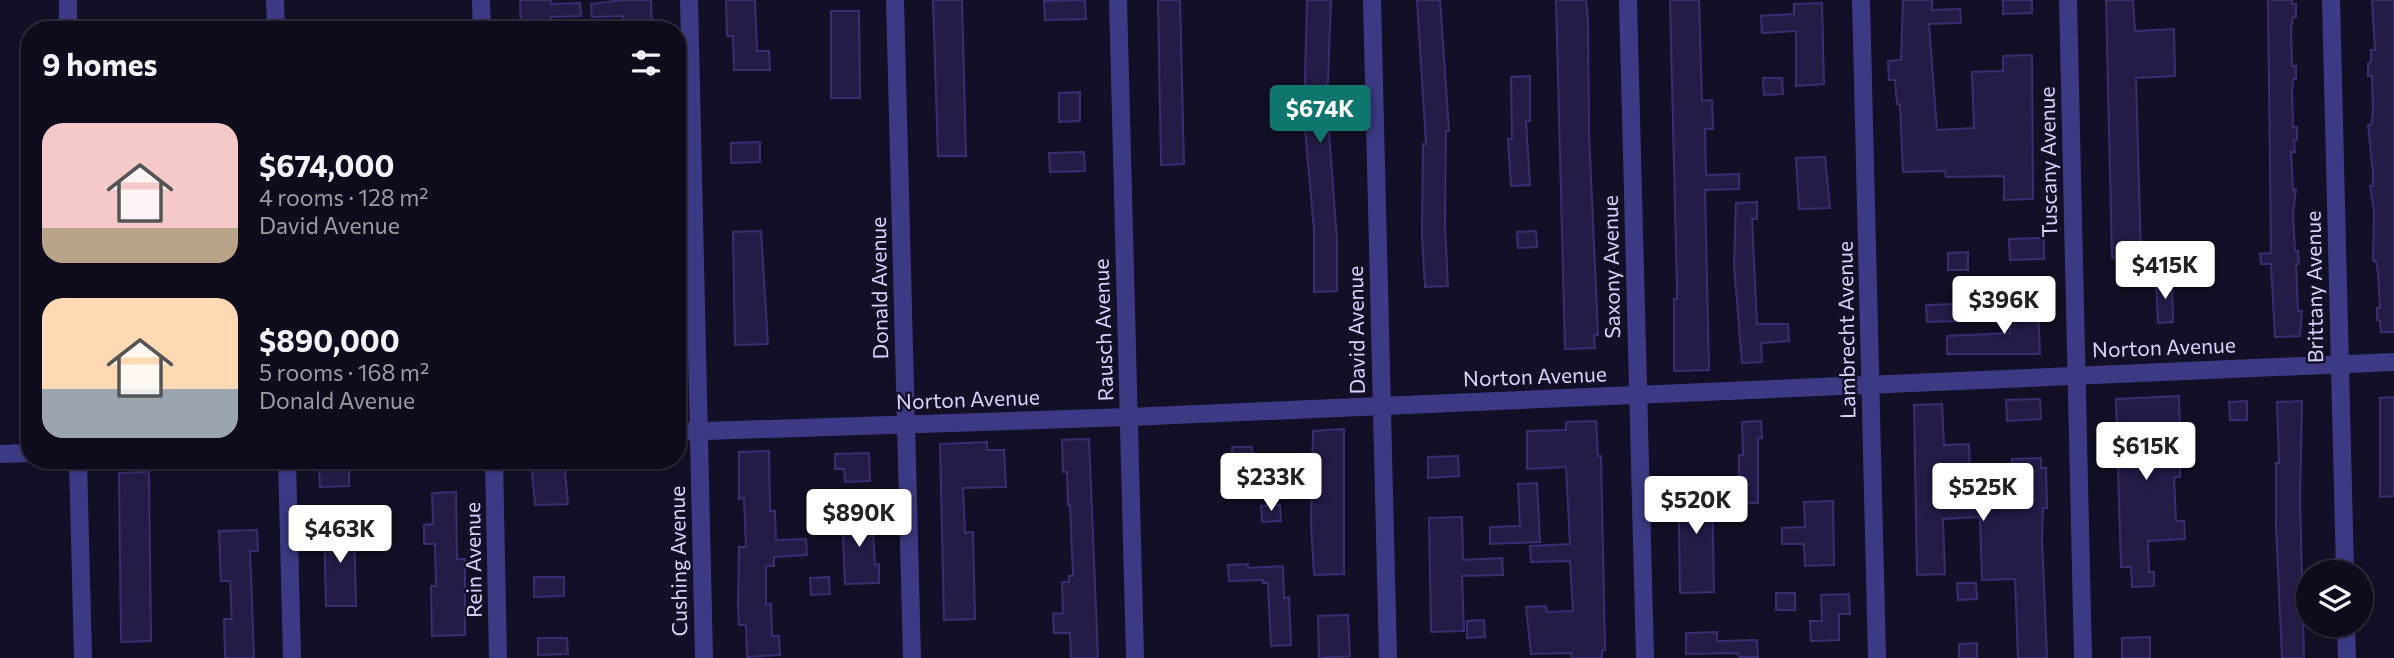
<!DOCTYPE html>
<html lang="en">
<head>
<meta charset="utf-8">
<style>
  :root { --surface:#0e0b1c; --page:#171425; --text:#f1f3f6; --muted:#9b9ba3; --line:#2e2b3b; --accent:#0f766e }
  body { margin:0; font-family:Commissioner,sans-serif; background:var(--page); color:var(--text); height:100vh; display:flex; flex-direction:column; font-size:26px; white-space:nowrap }
  * { box-sizing:border-box; margin:0 }
  p { font-size:23px; color:var(--muted) }
  .icon { flex:none; width:38px; height:38px; fill:none; stroke:currentColor; stroke-width:2; stroke-linecap:round; stroke-linejoin:round }
  .map { position:relative; flex:1; overflow:hidden }
  .sheet { position:absolute; left:21px; top:21px; width:665px; height:448px; display:flex; flex-direction:column; background:var(--surface); border-radius:28px; box-shadow:0 2px 5px #0004,0 0 0 2px var(--line) }
  .sheet>* { flex:none }
  .controls { position:absolute; left:2296px; top:560px; display:grid; gap:14px }
  .controls a { display:grid; place-items:center; width:77px; height:77px; border-radius:50%; background:var(--surface); box-shadow:0 2px 5px #0004,0 0 0 2px var(--line); font-size:35px }
  .price { position:absolute; translate:-50% -60px; padding:0 16px; border-radius:7px; background:#fff; color:#222; font-size:23px; line-height:46px; filter:drop-shadow(0 2px 4px #0008) }
  .price::after { content:''; position:absolute; left:50%; top:42px; width:21px; height:16px; margin-left:-10px; background:inherit; clip-path:polygon(0 0,100% 0,50% 100%) }
  .price.selected { background:var(--accent); color:#fff }
  ul { padding:0; list-style:none }
  li { display:flex; align-items:center; gap:21px; height:175px; padding:0 21px }
  li span { display:grid; place-items:center; flex:none; width:196px; height:140px; border-radius:21px; color:#555 }
  li>.icon { margin-inline-start:auto }
  span .icon { width:84px; height:84px; fill:#fffc; stroke-width:1 }
  li b { font-size:30px }
  h2 { display:flex; justify-content:space-between; align-items:center; height:84px; padding:0 21px; font-size:30px }
  .map>svg:first-child { display:block }
  .building { fill:#241b47; stroke:#3b2d73; stroke-width:2 }
  .lines { fill:none; stroke-linecap:round; stroke-linejoin:round }
  .street { stroke:#3d3a85; stroke-width:18 }
  .labels { text-anchor:middle; stroke-width:5; stroke-linejoin:round; paint-order:stroke }
  .street-label { font-size:21px; fill:#d9d4ff; stroke:#130f26 }
</style>
</head>
<body>
<div class="map">
<svg width="2394" height="658" viewBox="0 0 2394 658">
  <rect width="100%" height="100%" fill="#130f26"/>
  <g class="building">
    <path d="M520 0H551V4L580 3 581 16 551 17V30H521Z"/>
    <path d="M623 0H651L652 30H623V16L592 17 591 4Z"/>
    <path d="M726 0H755L757 51H769L770 70H734L733 36H727Z"/>
    <path d="M933 0H962L966 156H938Z"/>
    <path d="M1085 0 1086 19 1045 20 1044 1Z"/>
    <path d="M1158 0H1180L1184 164 1161 165Z"/>
    <path d="M1307 0H1331L1327 106 1337 240V291L1314 292V230L1304 117Z"/>
    <path d="M1417 0H1440L1449 131H1446L1445 225 1448 286 1425 287 1422 236 1423 144H1426Z"/>
    <path d="M1556 0H1586L1588 18 1589 133 1598 335H1594L1595 348 1565 349Z"/>
    <path d="M1670 0H1699L1702 101 1712 100 1713 129H1705L1706 175 1739 174V189L1705 190 1709 370 1674 371V299H1677V288Z"/>
    <path d="M1903 0H1932V10L1960 9 1961 23 1929 24 1937 130 1974 128 1972 72 2003 71V56L2032 55 2033 199 2004 200V176L1946 177 1945 171 1903 172 1900 104H1897L1895 80H1889L1888 61 1901 60Z"/>
    <path d="M2003 0H2032V13L2003 14Z"/>
    <path d="M2106 0H2133L2135 31 2174 29 2175 76 2136 78 2141 257 2112 258Z"/>
    <path d="M2268 0H2292V4H2296V17H2293L2291 29 2292 66H2296V79H2293L2292 91 2293 127H2297V140H2294L2295 152H2291L2293 190 2296 189 2293 214 2295 251H2298L2299 264H2296L2298 311H2302L2300 336 2275 337 2271 264H2261L2260 254 2271 253Z"/>
    <path d="M2372 0H2394V332H2381L2380 320H2377V308H2380L2378 273 2376 261H2373L2374 211 2370 186H2373V173L2368 125H2371L2373 112 2372 76H2368V63L2371 62V50H2375Z"/>
    <path d="M1822 3 1824 84 1796 86V31L1762 33 1761 16 1794 14V4Z"/>
    <path d="M831 11H859L860 98H831Z"/>
    <path d="M1530 76V121H1526L1530 185 1511 186 1508 139H1512L1511 77Z"/>
    <path d="M1763 78H1782L1783 94 1764 95Z"/>
    <path d="M1080 92V121L1059 122V93Z"/>
    <path d="M760 142V162L731 163V143Z"/>
    <path d="M1084 152 1085 171 1050 172 1049 153Z"/>
    <path d="M1825 157 1830 208 1799 209 1796 158Z"/>
    <path d="M1757 202V219H1752L1757 324H1788L1789 341 1761 343 1762 362 1742 363 1734 265 1736 203Z"/>
    <path d="M761 231 768 344 735 345 733 232Z"/>
    <path d="M1536 231 1537 247 1518 248 1517 232Z"/>
    <path d="M2044 238V259L2010 260 2009 239Z"/>
    <path d="M1968 252V270H1948V253Z"/>
    <path d="M2172 280 2173 322 2158 323 2156 281Z"/>
    <path d="M2038 303 2040 354H1947V336L2010 333 2009 304Z"/>
    <path d="M1955 304 1956 321 1927 322 1926 305Z"/>
    <path d="M2179 396 2180 434 2146 435 2147 461 2180 460V477H2174L2176 521H2184L2185 539 2148 541 2149 572H2154V586L2132 587 2131 567H2121L2116 399Z"/>
    <path d="M2394 397V496L2380 497V398Z"/>
    <path d="M2040 399 2041 419 2007 421 2006 400Z"/>
    <path d="M2247 401V420H2230L2229 402Z"/>
    <path d="M2302 401 2300 500 2304 658H2282L2276 525V463H2279L2277 402Z"/>
    <path d="M1942 404 1944 445 1969 444 1971 501 2013 499 2012 459 2041 458V468H2046L2047 508H2043L2042 539 2047 658H2018L2015 579 1982 580 1980 517 1943 519 1945 574 1917 575 1914 405Z"/>
    <path d="M1596 421 1598 456H1601L1605 650H1602V658H1572L1571 653 1531 654 1526 607 1546 606 1547 612 1573 611 1570 561 1531 562 1530 546 1570 544 1566 467 1527 469V431L1566 430V422Z"/>
    <path d="M1761 421 1762 438H1758V503H1739V455H1743L1742 422Z"/>
    <path d="M1344 429V574L1314 575 1311 523 1313 431Z"/>
    <path d="M1089 439 1098 658H1071L1070 633H1054L1053 614 1063 613 1062 582H1069V576H1073L1070 505H1068L1067 472H1063L1062 440Z"/>
    <path d="M987 442V450H1004L1006 487 963 488 965 533 973 532 975 619 944 620 940 444Z"/>
    <path d="M1232 447H1252L1253 463 1233 464Z"/>
    <path d="M769 451 770 511H775L776 540 806 539 807 555 774 557V566H766V605L771 604 772 636H779L780 655 747 657 746 625H739L738 606 739 547H746L744 498 739 499V452Z"/>
    <path d="M869 453 870 481 845 482 844 469H835V454Z"/>
    <path d="M1458 456 1459 476 1428 478V457Z"/>
    <path d="M531 460H564L568 504 535 505Z"/>
    <path d="M319 467H349V486L320 487Z"/>
    <path d="M149 472 151 641 121 642 119 473Z"/>
    <path d="M1682 478H1712L1714 592 1680 593 1679 521Z"/>
    <path d="M1537 483 1540 542 1490 544V527L1520 526 1518 484Z"/>
    <path d="M456 492 457 559H465V635L432 636 431 586H436L435 544H424V525L433 524 432 493Z"/>
    <path d="M1833 501 1834 565 1805 566 1804 544H1782V528L1805 527 1804 502Z"/>
    <path d="M1280 505 1281 521 1262 522 1261 506Z"/>
    <path d="M872 512 875 565 879 564V583L845 584 842 513Z"/>
    <path d="M1462 517 1463 560 1502 558 1503 575 1462 576 1464 631 1431 632 1429 518Z"/>
    <path d="M354 523 356 606H326L324 524Z"/>
    <path d="M257 530 258 551H250L254 658H225L224 619H232L230 581H221L219 531Z"/>
    <path d="M1248 564V568L1283 566 1284 598 1289 597 1291 645 1271 646 1268 583H1263V580L1229 581 1228 565Z"/>
    <path d="M534 577H564V596L534 597Z"/>
    <path d="M829 577 830 594 811 595 810 578Z"/>
    <path d="M1957 583H1976L1977 599 1958 600Z"/>
    <rect x="1776" y="593" width="19" height="17"/>
    <path d="M1849 594 1850 614H1839V640L1811 641 1810 621H1822L1821 595Z"/>
    <path d="M1348 615 1350 656 1319 658 1318 616Z"/>
    <path d="M1484 620 1485 637 1467 638V621Z"/>
    <path d="M1717 632V641L1757 640 1758 657H1739L1738 653 1686 654V633Z"/>
    <path d="M2150 637V658H2122V638Z"/>
    <path d="M538 638H567L568 654 538 655Z"/>
    <path d="M1977 643V658H1959V644Z"/>
  </g>
  <g class="lines">
    <g class="street">
      <path d="M68 0V30"/>
      <path d="M275 0 276 30"/>
      <path d="M481 0 482 30"/>
      <path d="M689 0 704 658"/>
      <path d="M895 0 912 658"/>
      <path d="M1118 0 1135 658"/>
      <path d="M1372 0 1388 658"/>
      <path d="M1628 0 1645 658"/>
      <path d="M1861 0 1877 658"/>
      <path d="M2068 0 2083 658"/>
      <path d="M2331 0 2345 572"/>
      <path d="M677 432 1129 417 2394 362"/>
      <path d="M0 454 30 453"/>
      <path d="M78 460 83 658"/>
      <path d="M287 460 292 658"/>
      <path d="M494 460 498 658"/>
      <path d="M2346 625 2347 658"/>
    </g>
  </g>
  <g class="labels">
    <g class="street-label">
      <text transform="translate(2049 162) rotate(-91)" y="7">Tuscany Avenue</text>
      <text transform="translate(1612 267) rotate(-91)" y="7">Saxony Avenue</text>
      <text transform="translate(2315 287) rotate(-91)" y="7">Brittany Avenue</text>
      <text transform="translate(880 288) rotate(-91)" y="7">Donald Avenue</text>
      <text transform="translate(1104 330) rotate(-92)" y="7">Rausch Avenue</text>
      <text transform="translate(1357 330) rotate(-91)" y="7">David Avenue</text>
      <text transform="translate(1847 330) rotate(-91)" y="7">Lambrecht Avenue</text>
      <text transform="translate(2164 348) rotate(-2)" y="7">Norton Avenue</text>
      <text transform="translate(1535 377) rotate(-2)" y="7">Norton Avenue</text>
      <text transform="translate(968 400) rotate(-2)" y="7">Norton Avenue</text>
      <text transform="translate(474 560) rotate(-91)" y="7">Rein Avenue</text>
      <text transform="translate(679 561) rotate(-91)" y="7">Cushing Avenue</text>
    </g>
  </g>
</svg>
<div class="controls">
<a><svg class="icon" aria-label="layers" viewBox="0 0 24 24"><path d="M12 4l9 5-9 5-9-5zM3 14l9 5 9-5"/></svg></a>
</div>
<b class="price selected" style="left:1320px;top:145px">$674K</b>
<b class="price" style="left:2165px;top:301px">$415K</b>
<b class="price" style="left:2004px;top:336px">$396K</b>
<b class="price" style="left:2146px;top:482px">$615K</b>
<b class="price" style="left:1271px;top:513px">$233K</b>
<b class="price" style="left:1983px;top:523px">$525K</b>
<b class="price" style="left:1696px;top:536px">$520K</b>
<b class="price" style="left:859px;top:549px">$890K</b>
<b class="price" style="left:340px;top:565px">$463K</b>
<section class="sheet">
<h2>9 homes<svg class="icon" aria-label="filters" viewBox="0 0 24 24"><path d="M4 7h16M4 17h16"/><circle cx="9" cy="7" r="2"/><circle cx="15" cy="17" r="2"/></svg></h2>
<ul>
<li><span style="background:linear-gradient(#f6c9c9 75%,#b9a48a 0)"><svg class="icon" aria-label="home" viewBox="0 0 24 24"><path d="M3 11l9-7 9 7M6 9v11h12V9"/></svg></span><div><b>$674,000</b><p>4 rooms · 128 m²</p><p>David Avenue</p></div></li>
<li><span style="background:linear-gradient(#ffd9b3 65%,#9aa5b1 0)"><svg class="icon" aria-label="home" viewBox="0 0 24 24"><path d="M3 11l9-7 9 7M6 9v11h12V9"/></svg></span><div><b>$890,000</b><p>5 rooms · 168 m²</p><p>Donald Avenue</p></div></li>
</ul>
</section>
</div>
</body>
</html>
